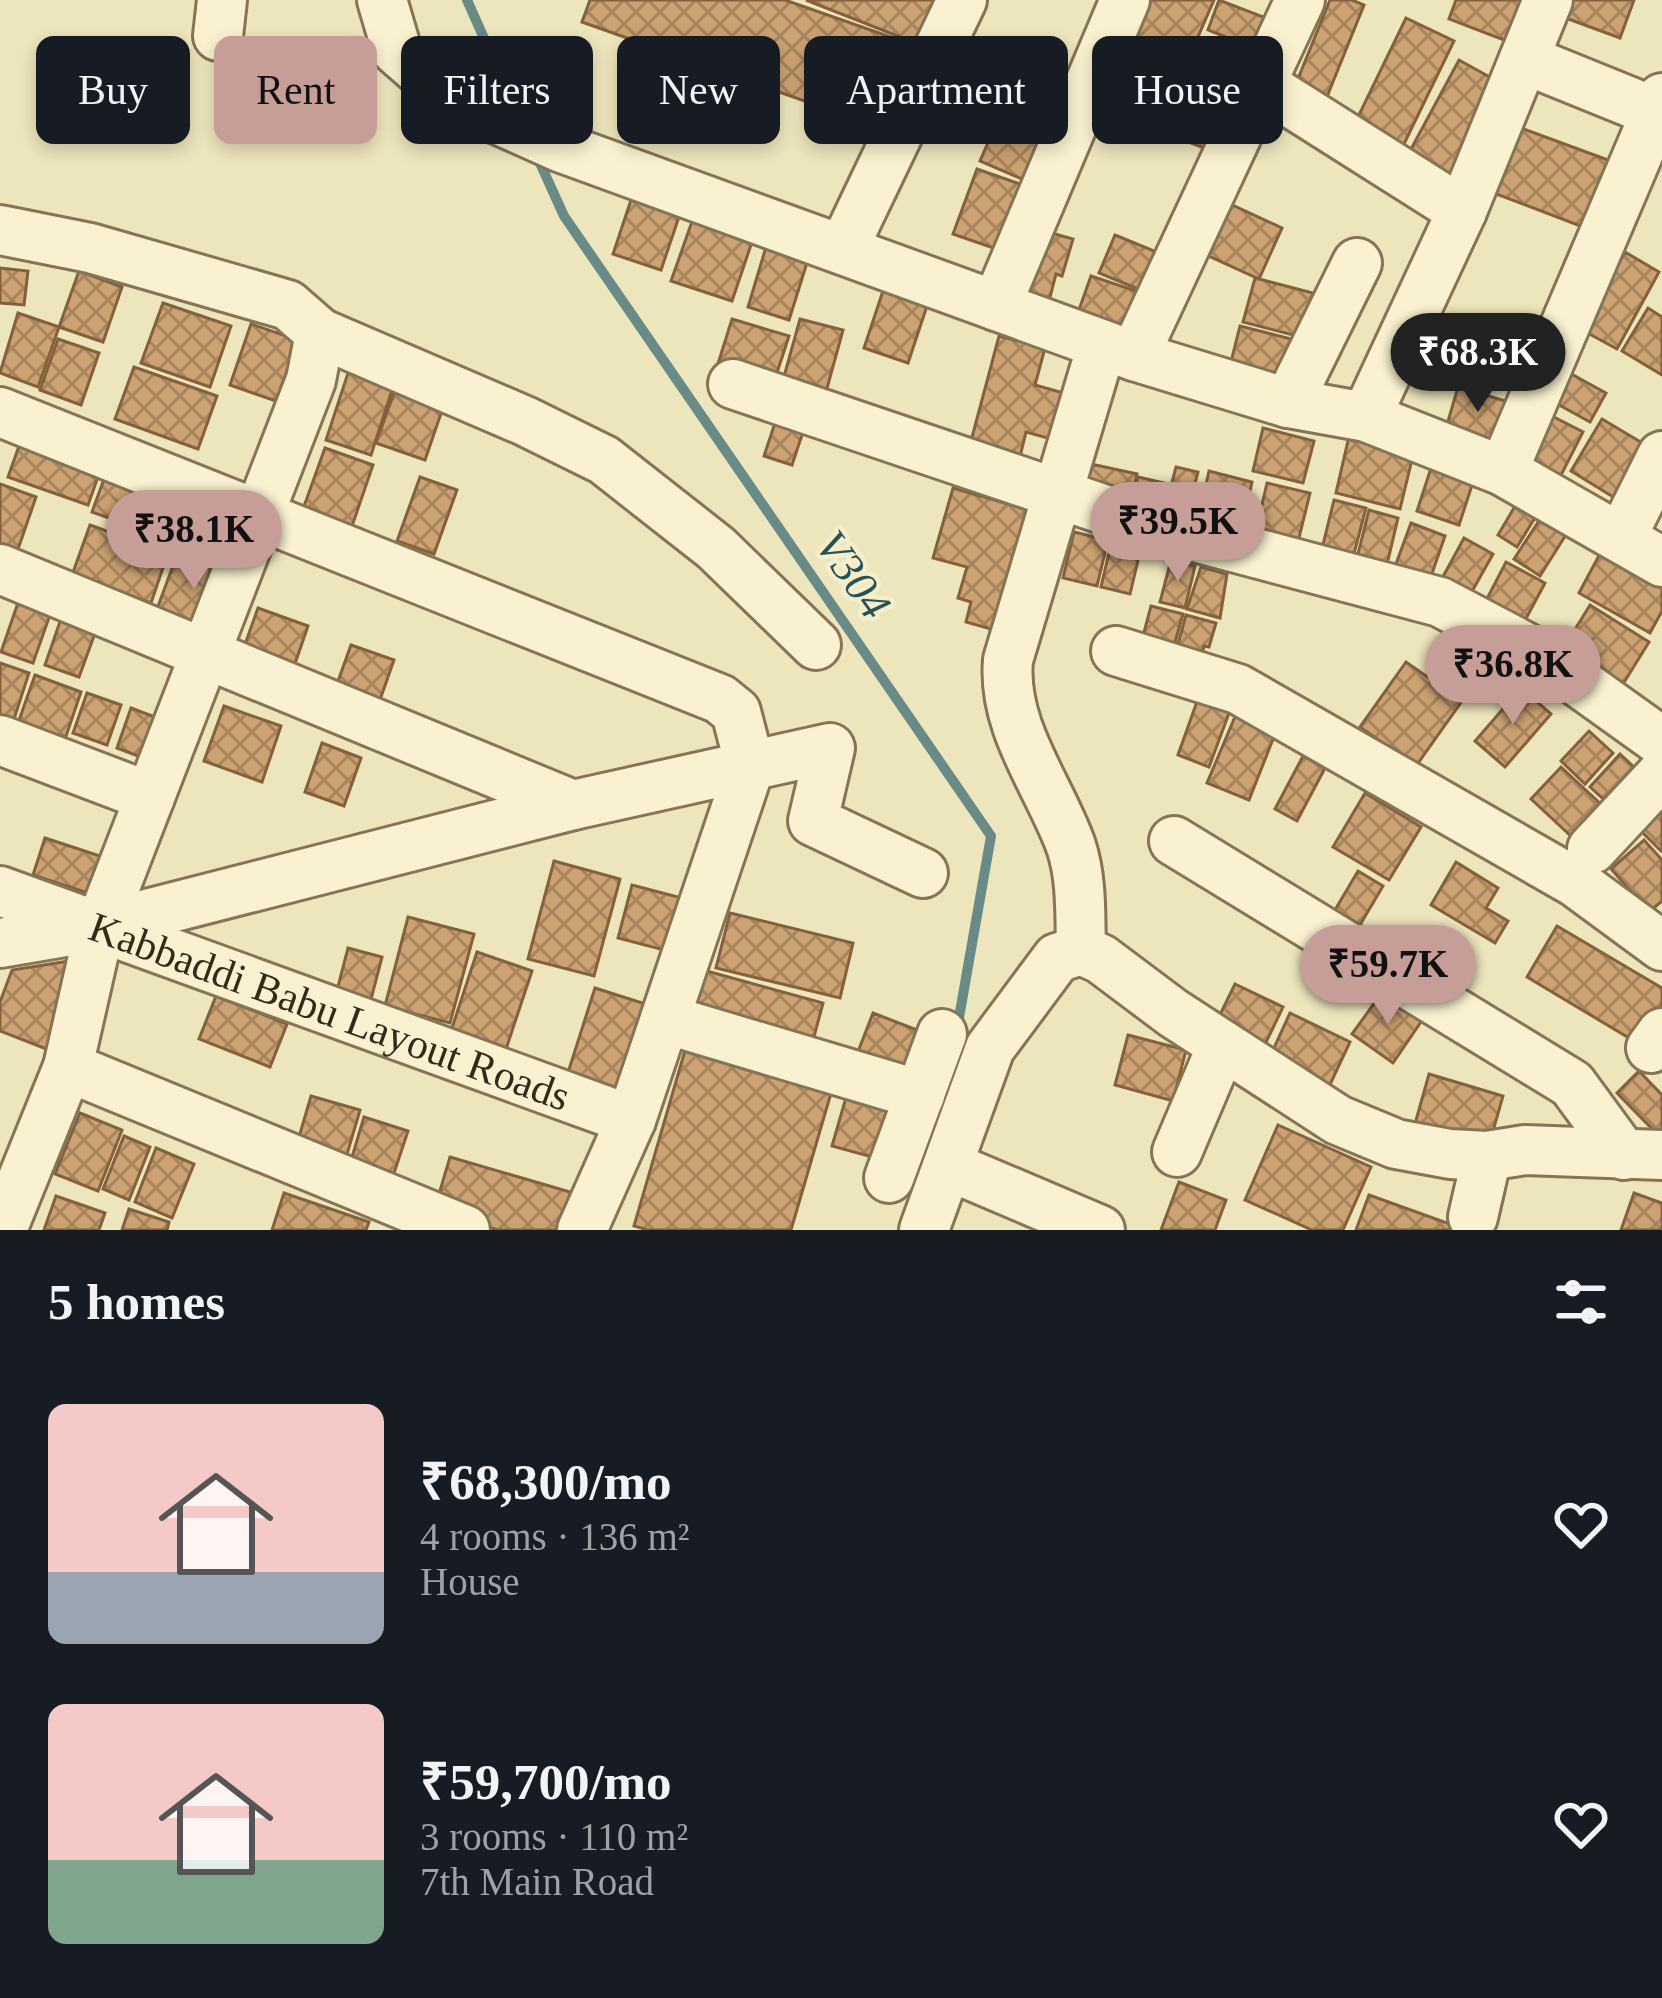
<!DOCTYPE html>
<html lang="en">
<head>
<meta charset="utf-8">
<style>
  :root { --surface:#171b24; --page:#242831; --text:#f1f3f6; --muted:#9ea1a6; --accent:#c79d98 }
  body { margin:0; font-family:"Times New Roman",serif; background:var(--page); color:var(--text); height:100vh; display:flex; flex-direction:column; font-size:45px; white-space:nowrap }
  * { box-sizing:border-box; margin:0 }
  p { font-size:39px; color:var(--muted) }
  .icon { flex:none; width:66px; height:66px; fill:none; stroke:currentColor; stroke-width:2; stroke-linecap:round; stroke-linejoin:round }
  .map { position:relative; height:1230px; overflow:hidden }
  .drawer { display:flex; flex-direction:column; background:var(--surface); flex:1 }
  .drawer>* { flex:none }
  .top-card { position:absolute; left:36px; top:36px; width:1590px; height:108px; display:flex; gap:24px }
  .price { position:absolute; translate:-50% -102px; padding:0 27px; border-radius:42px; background:var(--accent); color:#111; font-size:39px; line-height:78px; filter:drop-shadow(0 3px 6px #0008) }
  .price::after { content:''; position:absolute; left:50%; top:72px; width:36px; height:27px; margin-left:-18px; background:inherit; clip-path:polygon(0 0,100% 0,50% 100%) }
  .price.on { background:#222; color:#fff }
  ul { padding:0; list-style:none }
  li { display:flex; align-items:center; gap:36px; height:300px; padding:0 48px }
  li span { display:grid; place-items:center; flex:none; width:336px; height:240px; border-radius:18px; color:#555 }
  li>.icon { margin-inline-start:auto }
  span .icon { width:144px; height:144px; fill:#fffc; stroke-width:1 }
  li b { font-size:51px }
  h2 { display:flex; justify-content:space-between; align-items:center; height:144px; padding:0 48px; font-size:51px }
  .tag { padding:0 42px; border-radius:18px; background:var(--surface); box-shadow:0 6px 18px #0003; font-size:42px; line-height:108px }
  .tag.on { background:var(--accent); color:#111 }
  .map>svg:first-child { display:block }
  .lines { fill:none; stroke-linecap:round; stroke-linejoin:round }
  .stream { stroke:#688b87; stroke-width:10 }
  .building { fill:url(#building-cross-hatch); stroke:#84613c; stroke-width:3 }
  .minor-casing { stroke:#857456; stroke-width:54 }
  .minor { stroke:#f9f1cf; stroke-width:48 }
  .labels { text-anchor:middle; stroke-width:9; stroke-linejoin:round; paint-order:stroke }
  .street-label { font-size:42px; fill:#342a1b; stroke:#f5eecc }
  .water-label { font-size:45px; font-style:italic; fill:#2a5154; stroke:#f5eecc }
</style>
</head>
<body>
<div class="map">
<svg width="1662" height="1230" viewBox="0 0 1662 1230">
  <defs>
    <pattern id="building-cross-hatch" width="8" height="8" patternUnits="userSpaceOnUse" patternTransform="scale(3)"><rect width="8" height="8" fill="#cca272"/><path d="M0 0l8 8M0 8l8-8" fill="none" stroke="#a6845d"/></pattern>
  </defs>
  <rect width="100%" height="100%" fill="#ede5bc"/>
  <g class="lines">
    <g class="stream">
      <path d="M467 0 515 108"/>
      <path d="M535 152 564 216 991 836 957 1029"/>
    </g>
  </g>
  <g class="building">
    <path d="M590 0H785L922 48 892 132 582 22Z"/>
    <path d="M806 0H947L928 48Z"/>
    <path d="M1144 0H1214L1183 71 1124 45Z"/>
    <path d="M1219 0 1276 22 1264 52 1208 30Z"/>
    <path d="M1330 0H1352L1364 5 1324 104 1293 91Z"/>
    <path d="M1456 0H1528L1517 45 1449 19Z"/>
    <path d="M1560 0H1634L1620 38 1555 14Z"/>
    <path d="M1406 18 1454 41 1403 146 1355 123Z"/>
    <path d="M1120 53 1174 76 1150 129 1097 106Z"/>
    <path d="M1192 54 1252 78 1242 102 1199 85 1184 123 1223 138 1217 153 1162 132Z"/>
    <path d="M1459 60 1506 86 1450 190 1403 164Z"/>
    <path d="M1009 95 1065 121 1036 185 980 161Z"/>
    <path d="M1510 124 1616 163 1591 230 1486 190Z"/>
    <path d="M977 169 1034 189 1011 254 953 234Z"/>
    <path d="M635 188 683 205 661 270 613 254Z"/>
    <path d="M1226 202 1282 228 1259 279 1202 253Z"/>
    <path d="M694 216 754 236 732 301 671 281Z"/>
    <path d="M1034 228 1073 239 1062 276 1056 274 1047 309 1014 300Z"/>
    <path d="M1115 235 1171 258 1155 296 1099 273Z"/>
    <path d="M769 237 811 250 789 320 748 307Z"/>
    <path d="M1625 252 1659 272 1617 349 1582 330Z"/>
    <path d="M0 268 28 271 24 305 0 303Z"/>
    <path d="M79 271 122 287 103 342 59 327Z"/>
    <path d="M1091 276 1145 294 1129 340 1075 321Z"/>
    <path d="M1255 278 1313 293 1301 337 1243 322Z"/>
    <path d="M883 291 927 306 908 363 864 348Z"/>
    <path d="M163 303 231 326 210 387 141 363Z"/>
    <path d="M1648 308 1662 317V375L1622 351Z"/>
    <path d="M18 313 59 327 38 387 0 373Z"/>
    <path d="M732 319 789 336 772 388 716 370Z"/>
    <path d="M800 319 843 330 823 403 780 391Z"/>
    <path d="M1483 321 1548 339 1533 389 1469 371Z"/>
    <path d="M251 324 298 340 276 401 230 385Z"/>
    <path d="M1240 326 1295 340 1284 384 1229 370Z"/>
    <path d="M999 336 1045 348 1035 385 1074 396 1062 442 1026 432 1017 469 967 456Z"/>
    <path d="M58 339 99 353 81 405 40 390Z"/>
    <path d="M134 367 217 396 198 449 115 419Z"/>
    <path d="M349 370 394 384 371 455 326 440Z"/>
    <path d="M1566 371 1606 393 1590 422 1550 400Z"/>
    <path d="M399 379 447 396 425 460 376 443Z"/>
    <path d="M1458 387 1509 402 1497 443 1446 428Z"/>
    <path d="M1548 414 1583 432 1560 477 1525 459Z"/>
    <path d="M777 417 805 426 792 465 764 456Z"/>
    <path d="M1602 419 1649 447 1618 500 1571 471Z"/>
    <path d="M1263 428 1314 441 1303 483 1253 471Z"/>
    <path d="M25 429 105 457 88 505 8 477Z"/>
    <path d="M1350 432 1415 447 1400 509 1336 493Z"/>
    <path d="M325 448 373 465 352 526 303 509Z"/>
    <path d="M1434 459 1476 473 1459 525 1417 511Z"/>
    <path d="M111 460 147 473 129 525 92 512Z"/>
    <path d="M1091 464 1137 474 1129 508 1083 498Z"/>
    <path d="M1176 467 1198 472 1184 526 1162 520Z"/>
    <path d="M1209 471 1252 482 1238 542 1195 532Z"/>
    <path d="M420 477 457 490 434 554 397 541Z"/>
    <path d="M1138 477 1169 484 1159 522 1129 514Z"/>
    <path d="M156 478 193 491 174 544 137 531Z"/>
    <path d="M1267 483 1310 493 1296 550 1254 539Z"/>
    <path d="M0 484 36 497 18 549 0 543Z"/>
    <path d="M953 488 1042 514 1008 634 966 622 971 602 958 598 967 567 933 558Z"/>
    <path d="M1521 496 1541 508 1517 547 1498 535Z"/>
    <path d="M201 498 253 516 236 564 184 546Z"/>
    <path d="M1334 500 1366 508 1351 565 1320 557Z"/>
    <path d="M1369 510 1398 518 1384 577 1354 570Z"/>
    <path d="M1544 513 1569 530 1540 576 1514 559Z"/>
    <path d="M1411 523 1445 536 1428 585 1393 572Z"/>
    <path d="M90 525 168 553 151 603 72 575Z"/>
    <path d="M1074 532 1108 540 1097 586 1063 578Z"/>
    <path d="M1464 538 1493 554 1461 611 1433 595Z"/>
    <path d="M1111 544 1140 552 1130 594 1101 587Z"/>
    <path d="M1603 548 1662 580V611L1650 633 1579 593Z"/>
    <path d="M177 555 231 574 212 629 157 609Z"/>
    <path d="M1171 560 1195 566 1185 608 1160 602Z"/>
    <path d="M1506 562 1545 583 1515 639 1477 618Z"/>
    <path d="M1201 567 1227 574 1220 618 1187 609Z"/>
    <path d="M20 597 52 609 33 663 1 652Z"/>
    <path d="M1590 605 1649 642 1615 697 1556 660Z"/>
    <path d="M1151 606 1183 614 1170 660 1139 651Z"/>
    <path d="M258 608 308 626 290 678 239 661Z"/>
    <path d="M63 613 98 625 79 677 45 665Z"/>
    <path d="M1186 615 1216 623 1209 647 1204 646 1202 655 1173 662Z"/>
    <path d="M351 645 394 660 376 711 333 695Z"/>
    <path d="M1406 662 1462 701 1416 766 1360 727Z"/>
    <path d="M0 663 29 673 13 722 0 717Z"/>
    <path d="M35 675 81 692 65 739 18 723Z"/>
    <path d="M1521 688 1551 714 1505 767 1475 741Z"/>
    <path d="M87 693 121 705 107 745 73 733Z"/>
    <path d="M1199 696 1231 708 1209 767 1178 755Z"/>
    <path d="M224 706 281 726 262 782 204 761Z"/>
    <path d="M131 708 168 722 154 762 117 748Z"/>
    <path d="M1237 712 1277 729 1249 800 1207 783Z"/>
    <path d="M1589 731 1613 753 1585 784 1561 761Z"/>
    <path d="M322 743 361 758 344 806 305 792Z"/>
    <path d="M1620 754 1650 782 1621 815 1590 787Z"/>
    <path d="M1303 756 1325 768 1297 821 1275 809Z"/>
    <path d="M1561 767 1618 820 1588 852 1531 799Z"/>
    <path d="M1365 793 1421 827 1389 880 1333 847Z"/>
    <path d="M1662 810V850L1661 851 1641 831Z"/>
    <path d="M45 838 106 858 94 895 33 875Z"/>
    <path d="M1644 840 1662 860V901L1649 912 1611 869Z"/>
    <path d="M554 861 620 879 594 976 528 959Z"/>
    <path d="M1456 862 1498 888 1486 908 1508 921 1495 943 1431 905Z"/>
    <path d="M1358 871 1383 886 1357 930 1332 915Z"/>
    <path d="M632 885 697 902 683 955 618 938Z"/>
    <path d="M730 913 853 943 840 998 716 968Z"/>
    <path d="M408 917 474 934 450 1023 385 1006Z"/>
    <path d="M1557 926 1662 988V1005L1639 1044 1527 977Z"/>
    <path d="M348 948 382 957 369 1007 335 998Z"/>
    <path d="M477 952 532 971 506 1049 451 1031Z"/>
    <path d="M82 959 49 1050 0 1031V1002L12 970Z"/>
    <path d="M703 970 823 1003 811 1048 691 1014Z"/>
    <path d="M1235 984 1283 1007 1258 1059 1210 1035Z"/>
    <path d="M595 988 658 1008 629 1102 565 1082Z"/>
    <path d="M1383 991 1423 1019 1393 1063 1352 1034Z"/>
    <path d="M216 996 287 1024 270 1067 199 1039Z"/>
    <path d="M873 1013 925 1033 907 1082 854 1062Z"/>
    <path d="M1290 1013 1350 1042 1327 1091 1267 1063Z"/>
    <path d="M690 1033 836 1076 791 1230H648L634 1226Z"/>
    <path d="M1128 1035 1186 1050 1173 1101 1115 1085Z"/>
    <path d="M1639 1071 1662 1095V1139L1617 1093Z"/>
    <path d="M1429 1074 1503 1096 1487 1152 1413 1131Z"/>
    <path d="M849 1087 906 1103 890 1162 832 1146Z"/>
    <path d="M311 1096 360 1110 343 1168 294 1154Z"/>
    <path d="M80 1113 122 1130 98 1191 55 1174Z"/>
    <path d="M364 1117 408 1131 389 1188 347 1174Z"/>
    <path d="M1278 1125 1371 1167 1343 1230H1312L1245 1200Z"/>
    <path d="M124 1136 150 1147 129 1200 103 1189Z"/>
    <path d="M156 1148 194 1164 172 1218 135 1202Z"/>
    <path d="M450 1157 577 1194 566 1230H498L434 1211Z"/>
    <path d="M1179 1182 1226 1200 1215 1230H1161Z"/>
    <path d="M284 1193 369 1222 366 1230H272Z"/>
    <path d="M1634 1193 1662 1203V1230H1621Z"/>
    <path d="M1369 1195 1464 1229 1463 1230H1356Z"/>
    <path d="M56 1196 105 1213 99 1230H44Z"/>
    <path d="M129 1209 169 1222 167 1230H122Z"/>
  </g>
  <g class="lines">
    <defs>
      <g id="minor">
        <path d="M382 0 397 51 452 99 562 148 1134 356 1288 403 1366 417 1503 471 1662 562"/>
        <path d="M218 36 222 0"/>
        <path d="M1524 59 1662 115"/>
        <path d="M1263 85 1462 211"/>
        <path d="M0 230 90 248 288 305 320 333 311 380 100 926 68 1067 2 1230"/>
        <path d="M843 249 962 0"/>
        <path d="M996 306 1125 0"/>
        <path d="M320 333 525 421 604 460 716 548 816 645"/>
        <path d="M1134 356 1300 0"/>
        <path d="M733 384 1150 525 1440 602 1542 656 1662 742"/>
        <path d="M1288 403 1357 263"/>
        <path d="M0 412 720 699 736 712 750 766 631 1120 582 1230"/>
        <path d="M1366 417 1462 211 1548 0"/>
        <path d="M1503 471 1662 98"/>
        <path d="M1621 538 1662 456"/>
        <path d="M0 569 573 805"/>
        <path d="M1116 651 1238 689 1575 882 1662 946"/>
        <path d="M0 740 150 797"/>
        <path d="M1174 841 1572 1084 1624 1155"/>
        <path d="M1592 849 1662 774"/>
        <path id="s1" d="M0 891 631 1120"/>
        <path d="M0 943 100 926 573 805 830 748 813 821 923 873"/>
        <path d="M1081 950C1080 916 1082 879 1071 846 1049 785 1002 728 1008 660L1102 345"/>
        <path d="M665 1019 920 1095"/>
        <path d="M1651 1048 1662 1033"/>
        <path d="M68 1067 465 1230"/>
        <path d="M1177 1152 1222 1046"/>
        <path d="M949 1166 1100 1230"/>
        <path d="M889 1178 942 1034"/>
        <path d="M1473 1217 1487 1156"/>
        <path d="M924 1230 990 1048 1057 958 1081 950 1101 959 1173 1013 1338 1120 1396 1144 1450 1154 1487 1156 1525 1150 1662 1155"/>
      </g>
    </defs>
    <use href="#minor" class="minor-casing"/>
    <use href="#minor" class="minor"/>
  </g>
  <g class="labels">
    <g class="street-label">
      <text dy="15" stroke="none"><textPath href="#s1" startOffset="351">Kabbaddi Babu Layout Roads</textPath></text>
    </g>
    <g class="water-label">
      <text transform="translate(854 574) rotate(55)" y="16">V304</text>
    </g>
  </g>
</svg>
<b class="price on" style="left:1478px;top:415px">₹68.3K</b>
<b class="price" style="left:1178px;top:584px">₹39.5K</b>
<b class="price" style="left:194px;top:592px">₹38.1K</b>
<b class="price" style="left:1513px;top:727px">₹36.8K</b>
<b class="price" style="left:1388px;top:1027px">₹59.7K</b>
<div class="top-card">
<a class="tag">Buy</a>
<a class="tag on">Rent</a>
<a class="tag">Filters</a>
<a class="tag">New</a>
<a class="tag">Apartment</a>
<a class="tag">House</a>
</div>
</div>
<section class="drawer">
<h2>5 homes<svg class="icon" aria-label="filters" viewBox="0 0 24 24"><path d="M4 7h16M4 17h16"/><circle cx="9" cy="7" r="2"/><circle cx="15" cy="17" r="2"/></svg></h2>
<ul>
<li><span style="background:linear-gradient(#f6c9c9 70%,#9aa5b1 0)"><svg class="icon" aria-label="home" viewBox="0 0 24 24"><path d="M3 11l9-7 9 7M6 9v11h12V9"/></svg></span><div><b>₹68,300/mo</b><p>4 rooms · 136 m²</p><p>House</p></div><svg class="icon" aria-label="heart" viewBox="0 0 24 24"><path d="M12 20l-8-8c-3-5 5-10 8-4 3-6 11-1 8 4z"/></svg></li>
<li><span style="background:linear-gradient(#f6c9c9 65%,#7fa58c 0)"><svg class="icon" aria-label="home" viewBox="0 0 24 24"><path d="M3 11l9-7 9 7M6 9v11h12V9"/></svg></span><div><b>₹59,700/mo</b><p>3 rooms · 110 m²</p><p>7th Main Road</p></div><svg class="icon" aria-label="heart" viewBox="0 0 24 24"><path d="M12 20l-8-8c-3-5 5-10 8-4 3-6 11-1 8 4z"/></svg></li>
</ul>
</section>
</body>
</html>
